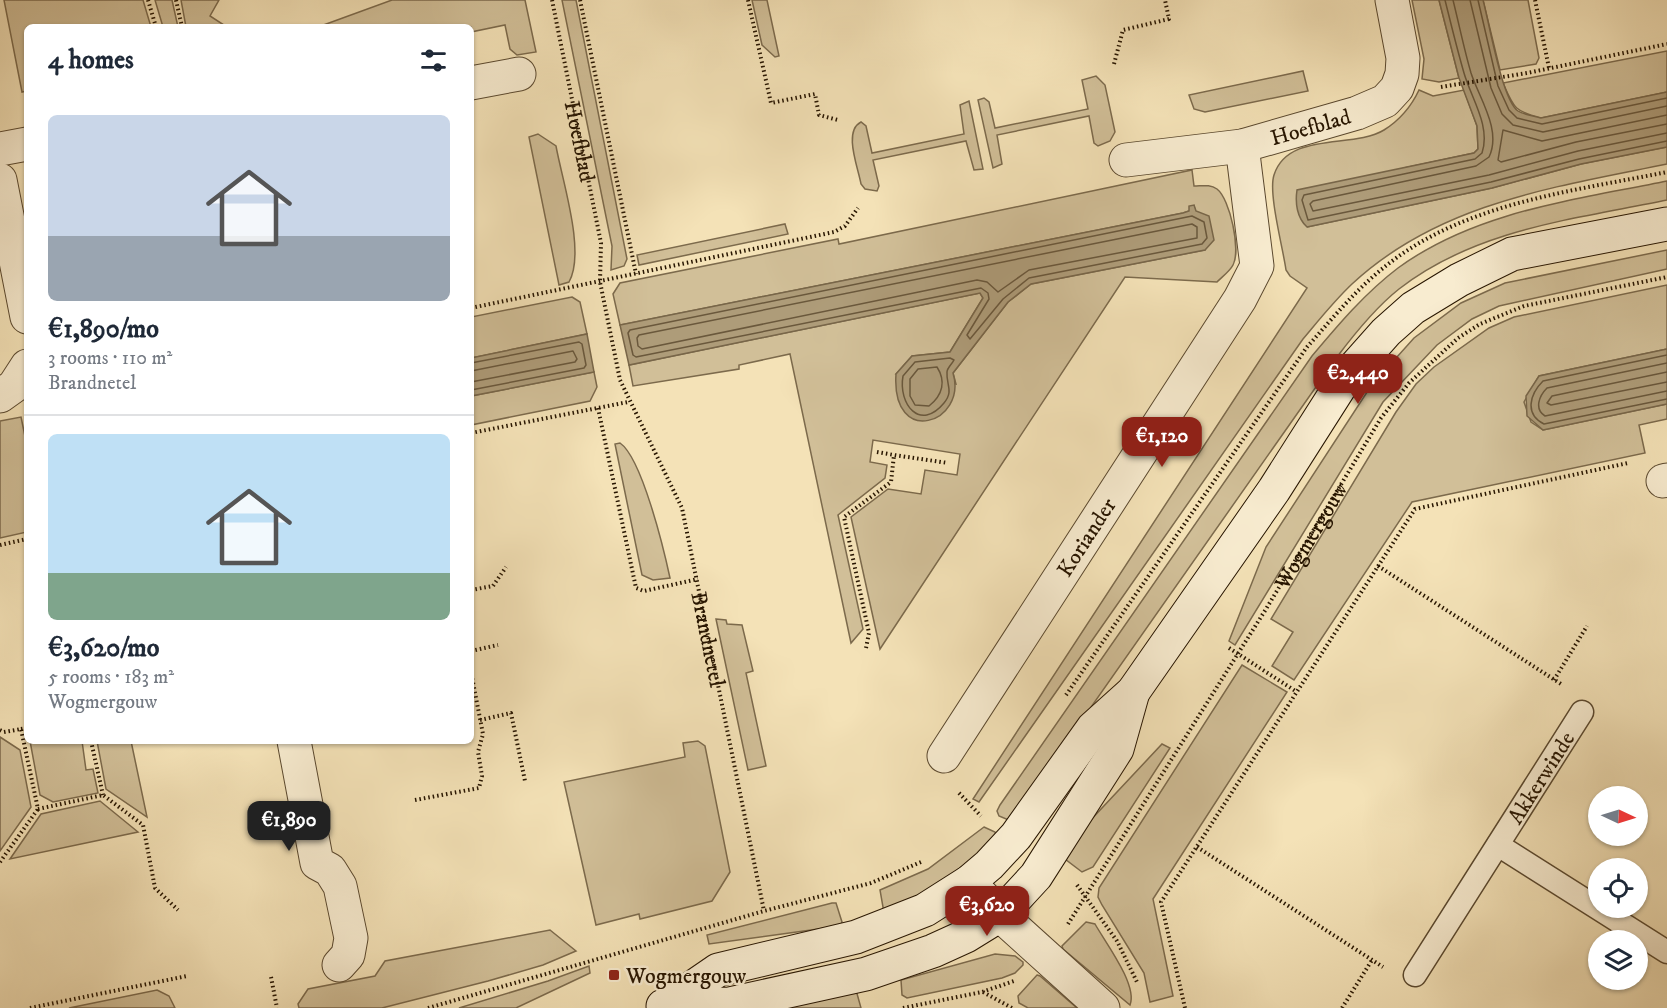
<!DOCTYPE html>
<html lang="en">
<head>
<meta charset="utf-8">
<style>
  :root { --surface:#fff; --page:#f2f2f3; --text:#1f2937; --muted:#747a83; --line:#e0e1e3; --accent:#8f2418 }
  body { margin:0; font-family:"IM FELL DW Pica",serif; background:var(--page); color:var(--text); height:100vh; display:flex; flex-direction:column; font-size:22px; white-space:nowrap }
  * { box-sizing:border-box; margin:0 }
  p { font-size:20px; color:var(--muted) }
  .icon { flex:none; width:33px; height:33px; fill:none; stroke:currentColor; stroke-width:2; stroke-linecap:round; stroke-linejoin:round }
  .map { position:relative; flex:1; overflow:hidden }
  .drawer { position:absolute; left:24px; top:24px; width:450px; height:720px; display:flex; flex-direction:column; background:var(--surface); border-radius:9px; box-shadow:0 2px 4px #0004 }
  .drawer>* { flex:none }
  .needle { width:39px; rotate:94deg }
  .buttons { position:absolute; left:1588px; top:786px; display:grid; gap:12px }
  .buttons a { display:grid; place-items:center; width:60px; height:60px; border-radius:50%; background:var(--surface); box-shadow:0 2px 4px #0004; font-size:30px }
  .price { position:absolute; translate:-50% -51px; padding:0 14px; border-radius:12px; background:var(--accent); color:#fff; font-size:20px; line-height:39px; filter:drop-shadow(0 2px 3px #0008) }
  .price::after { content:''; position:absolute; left:50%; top:36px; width:18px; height:14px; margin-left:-9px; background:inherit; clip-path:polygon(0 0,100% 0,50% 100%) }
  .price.active { background:#222; color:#fff }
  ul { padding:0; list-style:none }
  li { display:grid; align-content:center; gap:12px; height:318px; padding:0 24px }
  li+li { border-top:2px solid var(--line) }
  li span { display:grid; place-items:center; height:186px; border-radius:9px; color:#555 }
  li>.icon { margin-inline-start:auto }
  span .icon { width:108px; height:108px; fill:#fffc; stroke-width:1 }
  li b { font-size:26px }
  h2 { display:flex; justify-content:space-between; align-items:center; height:72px; padding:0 24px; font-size:26px }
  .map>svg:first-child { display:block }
  .green { fill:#d1bf98; stroke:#7c6a4c; stroke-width:1.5 }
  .water { fill:#ae9c79; stroke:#786649; stroke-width:1.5 }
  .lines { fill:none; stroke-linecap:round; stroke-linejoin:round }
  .shore { stroke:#6a583c; stroke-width:1.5 }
  .lane-casing { stroke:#5a482e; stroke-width:25 }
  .street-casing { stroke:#5a482e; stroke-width:35 }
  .secondary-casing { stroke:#271500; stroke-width:35 }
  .path { stroke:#271500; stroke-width:4; stroke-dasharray:1.5 3; stroke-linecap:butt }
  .lane { stroke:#f8ecd0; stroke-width:22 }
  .street { stroke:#f8ecd0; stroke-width:33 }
  .secondary { stroke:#f8ecd0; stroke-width:33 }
  .poi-dot { fill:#8f2418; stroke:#f8ecd0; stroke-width:2 }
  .labels { text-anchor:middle; stroke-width:5; stroke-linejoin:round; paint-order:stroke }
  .street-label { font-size:22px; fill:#271500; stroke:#f8ecd0 }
  .poi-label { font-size:22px; fill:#271500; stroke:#f8ecd0; text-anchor:start }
</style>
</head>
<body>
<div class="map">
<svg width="1667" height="1008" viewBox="0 0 1667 1008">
  <rect width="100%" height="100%" fill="#f4e2b7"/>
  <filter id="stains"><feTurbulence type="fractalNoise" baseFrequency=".00333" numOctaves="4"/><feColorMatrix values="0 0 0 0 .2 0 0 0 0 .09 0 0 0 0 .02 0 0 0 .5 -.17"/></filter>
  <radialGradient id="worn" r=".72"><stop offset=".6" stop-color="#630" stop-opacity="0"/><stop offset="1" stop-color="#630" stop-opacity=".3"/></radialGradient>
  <g class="green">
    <path d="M4 0H143L151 27H27V91L22 92Z"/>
    <path d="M155 0H172L178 27H163Z"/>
    <path d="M181 0H219L210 16 227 27H186Z"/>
    <path d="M392 0H525L536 52 517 55 510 49 505 25 471 32V27H318Z"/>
    <path d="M562 0H576L627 259 624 266 611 270 612 246Z"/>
    <path d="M752 0H767L779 56 775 57 762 45Z"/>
    <path d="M1412 0H1439L1459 78 1439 82 1422 79 1424 59Z"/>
    <path d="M1483 0H1528L1539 58 1536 64 1500 70Z"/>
    <path d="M1667 51V92L1541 118C1514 111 1514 108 1503 83Z"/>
    <path d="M1303 71 1308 91 1205 112 1194 109 1189 95Z"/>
    <path d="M1096 76 1105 85 1115 132 1110 141 1098 146 1094 143 1089 116 997 135 1002 164 993 168 978 100 984 98 989 102 995 128 1088 109 1082 80Z"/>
    <path d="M1419 90 1433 96 1464 90 1477 126 1478 149 1474 153 1404 168 1307 227 1492 188 1581 164 1667 147V164C1555 187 1439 203 1352 284 1334 301 1319 320 1303 339L979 802 973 799 1307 288 1290 276 1286 270C1283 248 1268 193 1274 175 1288 131 1353 149 1384 130 1400 120 1411 107 1419 90Z"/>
    <path d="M969 101 983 169 974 170 966 141 873 160 879 186 877 191 865 189 861 184C858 167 843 131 861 122L866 126 872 153 964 134 960 105Z"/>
    <path d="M538 134 556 146C562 180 586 252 569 282L559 285 529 137Z"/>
    <path d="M1192 170 1194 186C1202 186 1210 184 1217 189 1230 199 1241 250 1233 265 1230 271 1222 277 1217 282L1125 277 880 649 851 517 888 489 921 494 925 470 957 475 960 454 873 440 870 462 887 465 885 478 838 515 863 629 851 643 790 354 739 365V369L633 386 629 365 980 293 983 298 950 352 912 356 896 374 956 384 953 373 1008 302 1031 284 1205 250 1194 206 1189 211 1183 213 620 325 613 294 620 283 838 239 839 244Z"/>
    <path d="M1667 181V200C1575 219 1476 229 1399 289 1375 308 1355 333 1337 357L1011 821 999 816 997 811 1000 805 1312 356C1338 325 1365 293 1398 268 1476 211 1575 200 1667 181Z"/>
    <path d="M785 224 788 234 639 265 637 255Z"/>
    <path d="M1667 250V269L1499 306 1472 319 1437 345 1383 402 1235 645 1229 641 1266 547 1371 386 1414 338 1461 303 1505 283Z"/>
    <path d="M1667 285V349L1539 376 1524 402 1531 422 1543 430 1667 404V419L1639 425 1645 453 1412 502 1294 680 1272 666 1293 632 1271 619 1396 412 1416 384 1434 367 1489 328 1514 317Z"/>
    <path d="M572 297 580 302 587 334 471 358V317Z"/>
    <path d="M594 372 597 387 590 401 471 425V396Z"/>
    <path d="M21 417 27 446V532L0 538V421Z"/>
    <path d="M620 443C642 458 664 550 670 578L653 580 642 575 615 444Z"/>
    <path d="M716 619 726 620 727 624 742 625 753 671 746 673 766 766 748 770Z"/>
    <path d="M1242 665 1287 692 1153 899 1173 996 1150 1002 1144 973 1102 905 1098 897 1099 888Z"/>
    <path d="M0 737 20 750 31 807 0 851Z"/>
    <path d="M30 741H82L86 770 93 769 98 793 53 802 40 795Z"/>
    <path d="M97 741H131L147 817 106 789Z"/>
    <path d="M698 741 705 746 730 872 712 901 640 919 639 914 596 925 564 782 685 757 683 743Z"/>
    <path d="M1162 744 1170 748 1093 867 1082 872 1065 859 1087 824Z"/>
    <path d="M100 801 138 832 10 859 41 814Z"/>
    <path d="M984 827 995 832 997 837 937 888 884 913 880 890 928 869Z"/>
    <path d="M832 903H836L842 922 840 926 709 944 707 935Z"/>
    <path d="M1086 922 1095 924C1105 942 1138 985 1130 1005L1063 949 1062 946Z"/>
    <path d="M550 930 576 951 543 965 488 981 382 1008H299L298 1004 308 989 375 976 385 961Z"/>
    <path d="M995 954 1015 956 1023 962V965L1015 973 1002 978 907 998 902 995 901 980Z"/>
    <path d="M589 966 590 973 516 1008H459L548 981Z"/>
    <path d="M1037 975 1040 976 1077 1008H1028L1019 1003 1018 996Z"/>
    <path d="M157 990 169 996 175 1008H69Z"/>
    <path d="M856 990 861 1008H774Z"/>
  </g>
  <g class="water">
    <path d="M1439 0H1483C1489 22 1502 100 1518 111 1524 115 1534 116 1541 118L1667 92V147L1581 164 1492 188 1307 227C1297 218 1295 203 1297 190L1474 153 1478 149 1477 126 1459 78Z"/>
    <path d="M1194 205 1196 211 1209 216 1214 240 1205 250 1031 284 1008 302 953 373C968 423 891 449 896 374L912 356 950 352 983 298 980 293 629 365 620 325 1183 213 1189 211V206Z"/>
    <path d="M587 334 594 372 471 396V358Z"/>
    <path d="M1667 349V404L1543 430 1527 416 1526 396 1539 376Z"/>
  </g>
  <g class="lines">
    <g class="shore">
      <path d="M1445 0C1451 24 1457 49 1464 73 1471 98 1491 126 1482 153L1475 159 1304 195 1302 200 1308 220 1491 182 1579 159 1667 141"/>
      <path d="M1453 0C1459 24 1464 49 1471 73 1479 98 1502 130 1489 157L1476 166 1313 201 1310 204 1313 211 1489 175 1578 151 1667 133"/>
      <path d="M1470 0 1491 88 1502 114 1513 125 1543 132 1667 106"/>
      <path d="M1478 0 1498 86 1509 110 1517 118 1542 124 1667 98"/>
      <path d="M1667 115 1542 141 1503 130 1498 160 1501 162 1576 142 1667 124"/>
      <path d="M1192 216 1204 222 1207 238 1202 244 1029 278 1003 299 970 339 967 335 989 299 988 293 981 288 636 357 633 355 628 333 630 330Z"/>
      <path d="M1192 224 1197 227V238L1029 270 998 292 987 282 977 280 642 349 638 346 637 338 639 335Z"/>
      <path d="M1667 355 1543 381C1530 394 1524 414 1544 424L1667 399"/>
      <path d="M950 358 954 360C952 364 947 368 947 372 946 385 954 391 944 403 920 432 898 404 903 376L915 362Z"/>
      <path d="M471 363 579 342 582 344 586 365 584 368 471 390"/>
      <path d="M1667 363 1547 388C1539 396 1534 409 1545 416L1667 391"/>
      <path d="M937 367C946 381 943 395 929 406L915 405 910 396V379L918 369Z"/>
      <path d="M471 371 573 351 577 359 575 362 471 382"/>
      <path d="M1667 372 1552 396 1547 403 1551 405 1667 382"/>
    </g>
    <defs>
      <g id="lane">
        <path d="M1498 845 1667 952"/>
        <path id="s3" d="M1415 975 1582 712"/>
      </g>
      <g id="street">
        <path d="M471 83 519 74"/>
        <path d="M0 149 27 144"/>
        <path id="s4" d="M1126 160 1242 146 1357 113 1385 101 1397 88 1402 74 1403 58 1392 0"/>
        <path d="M0 180 27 317"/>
        <path d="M0 396 14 386 27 366"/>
        <path d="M1663 481 1667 480"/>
        <path d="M294 741 317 863 330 870 340 886 351 938 348 955 339 965"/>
        <path id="s5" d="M944 756 1240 299 1257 266 1242 146"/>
        <path d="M969 882 1000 915 1103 1008"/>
      </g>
      <g id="secondary">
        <path d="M667 1005 718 970 856 937 925 910 969 882 989 865 1016 836 1093 728 1133 692 1274 490 1346 377 1386 332 1413 308 1459 280 1512 254 1667 224"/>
        <path d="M663 1006 729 1004 866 974 933 951 966 936 1000 915 1036 876 1117 749 1133 692"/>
      </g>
    </defs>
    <use href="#lane" class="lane-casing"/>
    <use href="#street" class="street-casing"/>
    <use href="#secondary" class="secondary-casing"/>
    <g class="path">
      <path d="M148 0 156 27"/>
      <path d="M176 0 182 27"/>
      <path id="s1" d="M552 0 601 243 600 282 620 380 682 508 764 911"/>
      <path d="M580 0 636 274"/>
      <path d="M748 0 771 103 815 94 819 115 838 120"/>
      <path d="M1535 0 1549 68"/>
      <path d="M1114 64 1123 30 1169 19 1165 0"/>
      <path d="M1441 87 1527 73 1667 44"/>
      <path d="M471 308 834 232 845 226 858 208"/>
      <path d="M598 408 636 588 644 591 698 579"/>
      <path d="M471 433 628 402"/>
      <path d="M877 452 894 455"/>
      <path d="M0 545 27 539"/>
      <path d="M1378 566 1561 684"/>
      <path d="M471 590 493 586 506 567"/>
      <path d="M866 648 869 633 844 517 891 482 894 455 948 463"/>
      <path d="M1229 648 1297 692"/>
      <path d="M471 651 498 645"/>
      <path d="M1554 680 1587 626"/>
      <path d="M1066 695 1307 347C1332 319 1357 288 1387 265 1465 203 1573 191 1667 172"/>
      <path d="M480 720 511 713 525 781"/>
      <path d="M21 729 27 728"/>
      <path d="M0 730 4 732 21 729 38 809 103 795 143 825 155 888 178 910"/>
      <path d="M91 741 103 795"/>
      <path d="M959 793 981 816"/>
      <path d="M415 800 479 788 482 776 478 752 483 734 471 672"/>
      <path d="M1197 847 1383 967"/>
      <path d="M0 862 38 809"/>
      <path d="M1077 885 1117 941 1137 982"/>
      <path id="s2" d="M1068 924 1266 609 1381 418 1409 383 1458 338 1480 324 1524 306 1667 277"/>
      <path d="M271 977 277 1008"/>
      <path d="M983 992 1012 1008"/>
      <path d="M30 1008 187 976"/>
      <path d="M428 1008 764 911 871 883 921 862"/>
      <path d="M903 1008 982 992 1014 981"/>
      <path d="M1185 1008 1161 902 1415 509 1628 463"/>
      <path d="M1342 1008 1372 960"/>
    </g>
    <use href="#lane" class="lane"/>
    <use href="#street" class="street"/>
    <use href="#secondary" class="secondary"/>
  </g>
  <rect class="poi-dot" x="608" y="969" width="12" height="12" rx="3"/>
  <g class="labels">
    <g class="street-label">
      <text dy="8" stroke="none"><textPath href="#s4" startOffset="188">Hoefblad</textPath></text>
      <text dy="8" stroke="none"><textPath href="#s1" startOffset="144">Hoefblad</textPath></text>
      <text dy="8" stroke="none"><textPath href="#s2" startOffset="458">Wogmergouw</textPath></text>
      <text dy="8" stroke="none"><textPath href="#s5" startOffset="261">Koriander</textPath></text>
      <text dy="8" stroke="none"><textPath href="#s1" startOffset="663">Brandnetel</textPath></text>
      <text dy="8" stroke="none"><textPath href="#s3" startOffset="234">Akkerwinde</textPath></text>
    </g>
    <g class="poi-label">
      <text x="626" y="983">Wogmergouw</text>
    </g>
  </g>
  <rect width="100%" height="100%" filter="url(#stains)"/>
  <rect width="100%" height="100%" fill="url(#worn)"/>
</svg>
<div class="buttons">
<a><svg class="needle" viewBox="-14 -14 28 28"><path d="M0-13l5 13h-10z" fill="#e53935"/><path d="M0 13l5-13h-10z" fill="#747a83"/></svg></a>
<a><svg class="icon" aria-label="locate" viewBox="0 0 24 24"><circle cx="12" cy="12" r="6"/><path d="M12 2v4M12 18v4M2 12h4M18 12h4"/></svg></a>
<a><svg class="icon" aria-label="layers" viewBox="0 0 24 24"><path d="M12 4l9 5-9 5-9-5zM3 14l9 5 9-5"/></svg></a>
</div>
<b class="price" style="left:1358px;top:405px">€2,440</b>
<b class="price" style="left:1162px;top:468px">€1,120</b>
<b class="price active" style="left:289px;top:852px">€1,890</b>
<b class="price" style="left:987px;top:937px">€3,620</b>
<section class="drawer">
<h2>4 homes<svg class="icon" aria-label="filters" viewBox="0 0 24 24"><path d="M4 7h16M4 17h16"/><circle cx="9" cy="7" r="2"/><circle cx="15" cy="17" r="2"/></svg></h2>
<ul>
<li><span style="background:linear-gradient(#c9d6e8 65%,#9aa5b1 0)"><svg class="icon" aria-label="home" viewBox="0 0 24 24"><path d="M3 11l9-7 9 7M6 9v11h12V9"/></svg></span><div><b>€1,890/mo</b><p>3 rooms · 110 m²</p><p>Brandnetel</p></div></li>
<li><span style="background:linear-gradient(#bfe0f5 75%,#7fa58c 0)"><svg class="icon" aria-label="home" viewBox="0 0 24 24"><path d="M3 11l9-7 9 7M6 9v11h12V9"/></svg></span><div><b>€3,620/mo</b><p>5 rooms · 183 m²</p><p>Wogmergouw</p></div></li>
</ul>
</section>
</div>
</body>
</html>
